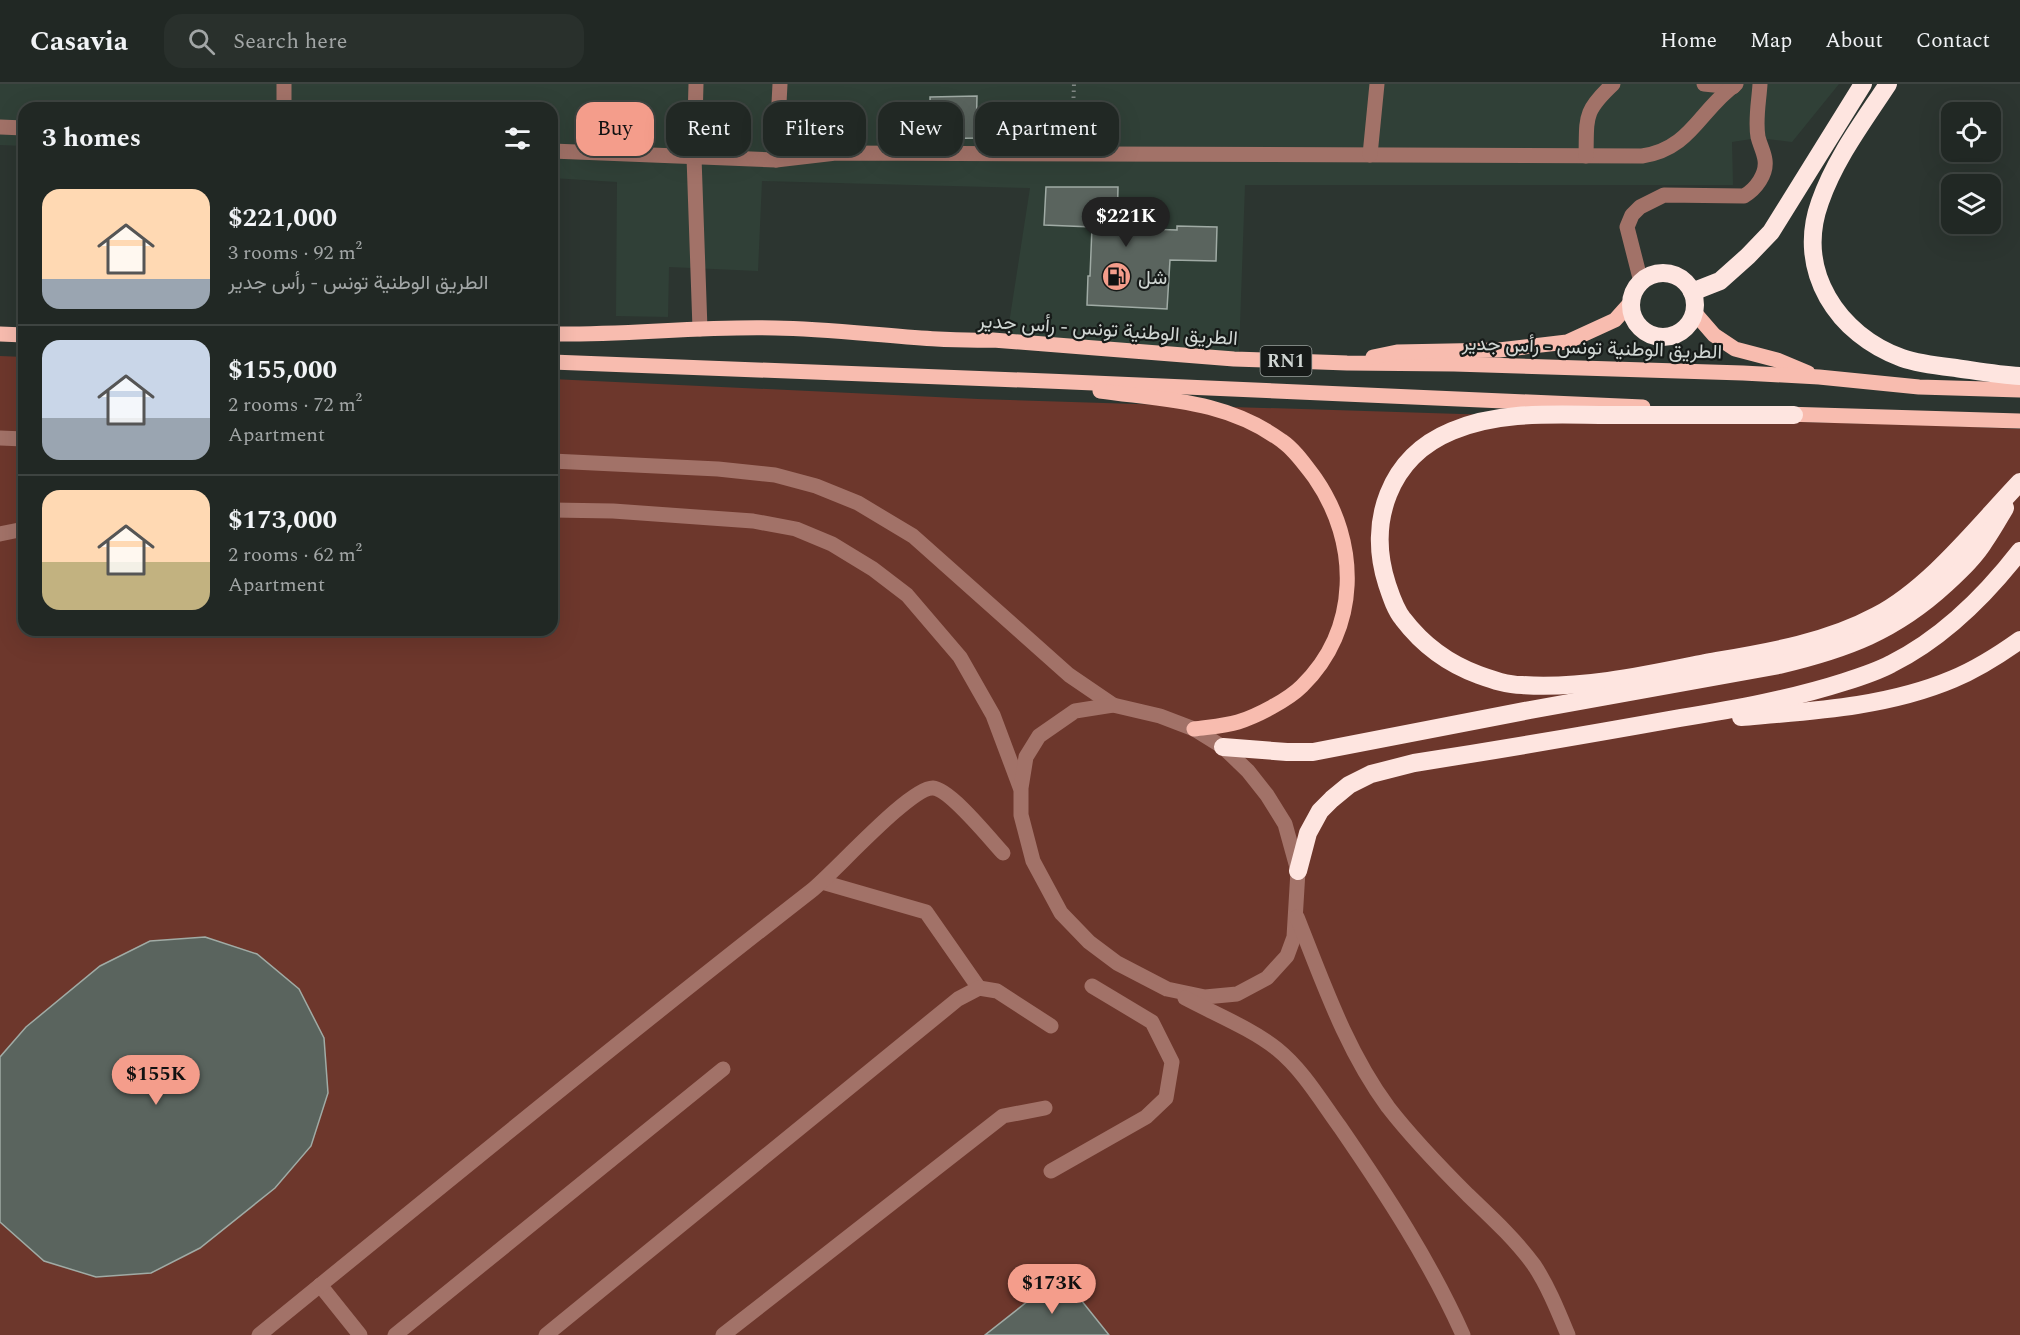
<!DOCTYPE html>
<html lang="en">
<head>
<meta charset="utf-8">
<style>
  :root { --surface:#212824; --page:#29302c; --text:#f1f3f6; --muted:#a2a6a6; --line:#3e4441; --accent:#f49d8b }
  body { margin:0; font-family:Spectral,Vazirmatn,serif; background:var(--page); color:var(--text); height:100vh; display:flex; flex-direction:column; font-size:22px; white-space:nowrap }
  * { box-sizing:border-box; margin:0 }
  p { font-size:20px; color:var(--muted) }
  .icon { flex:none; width:33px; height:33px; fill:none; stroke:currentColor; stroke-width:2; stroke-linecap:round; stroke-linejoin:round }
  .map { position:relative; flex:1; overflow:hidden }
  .drawer { position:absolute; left:18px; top:18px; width:540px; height:534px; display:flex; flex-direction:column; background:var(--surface); border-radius:18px; box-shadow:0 6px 24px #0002,0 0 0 2px var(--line) }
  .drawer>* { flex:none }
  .top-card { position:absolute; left:576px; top:18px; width:570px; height:54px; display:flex; gap:12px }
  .controls { position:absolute; left:1941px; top:18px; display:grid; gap:12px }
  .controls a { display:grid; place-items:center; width:60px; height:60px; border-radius:12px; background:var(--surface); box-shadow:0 6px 24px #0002,0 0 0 2px var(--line); font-size:30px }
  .price { position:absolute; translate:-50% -51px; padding:0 14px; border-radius:21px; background:var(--accent); color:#111; font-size:20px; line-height:39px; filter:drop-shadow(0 2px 3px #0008) }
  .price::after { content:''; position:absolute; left:50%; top:36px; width:18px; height:14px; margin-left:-9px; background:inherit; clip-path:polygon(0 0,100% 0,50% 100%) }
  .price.active { background:#222; color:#fff }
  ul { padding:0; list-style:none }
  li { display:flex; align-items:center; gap:18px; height:150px; padding:0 24px }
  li+li { border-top:2px solid var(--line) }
  li span { display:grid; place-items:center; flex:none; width:168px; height:120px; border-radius:18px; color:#555 }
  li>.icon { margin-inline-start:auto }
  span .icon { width:72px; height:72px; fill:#fffc; stroke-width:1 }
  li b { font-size:26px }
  h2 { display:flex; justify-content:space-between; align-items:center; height:72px; padding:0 24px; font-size:26px }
  .tag { padding:0 21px; border-radius:18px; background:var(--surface); box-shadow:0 6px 24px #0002,0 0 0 2px var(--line); font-size:21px; line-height:54px }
  .tag.active { background:var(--accent); color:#111 }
  header { display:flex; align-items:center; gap:36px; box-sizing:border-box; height:84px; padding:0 30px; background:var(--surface); border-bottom:2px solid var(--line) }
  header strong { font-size:28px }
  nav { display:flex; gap:33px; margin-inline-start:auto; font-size:21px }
  .search { width:420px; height:54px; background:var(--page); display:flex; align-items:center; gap:15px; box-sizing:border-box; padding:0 21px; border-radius:18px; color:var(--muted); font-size:22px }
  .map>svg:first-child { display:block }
  .built { fill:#304037 }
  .green { fill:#6d372c }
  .building { fill:#5a645e; stroke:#a0aba5; stroke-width:1.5 }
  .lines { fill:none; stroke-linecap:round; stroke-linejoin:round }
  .path { stroke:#818885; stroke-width:4; stroke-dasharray:1.5 4.5; stroke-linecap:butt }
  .minor { stroke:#a27268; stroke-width:15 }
  .major { stroke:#f8bcaf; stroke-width:15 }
  .highway { stroke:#fee5e0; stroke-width:18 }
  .labels { text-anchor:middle; stroke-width:4.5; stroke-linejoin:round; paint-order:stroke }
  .shield { fill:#171b19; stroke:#989e9b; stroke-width:1.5 }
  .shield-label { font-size:18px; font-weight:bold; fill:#d0d6d3 }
  .poi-label { font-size:20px; fill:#d0d6d3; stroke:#171b19; text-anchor:start }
  .street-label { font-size:20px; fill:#d0d6d3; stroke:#171b19 }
</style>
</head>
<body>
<header>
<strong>Casavia</strong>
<div class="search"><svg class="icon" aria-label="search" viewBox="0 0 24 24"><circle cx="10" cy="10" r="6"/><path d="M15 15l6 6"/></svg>Search here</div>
<nav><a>Home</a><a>Map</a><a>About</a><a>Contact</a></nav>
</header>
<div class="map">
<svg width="2020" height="1251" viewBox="0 0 2020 1251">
  <rect width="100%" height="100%" fill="#2c3530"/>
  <path class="built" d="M0 0H1839L1792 58 1758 54 1732 58 1733 101H1245L1239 269 1006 259 1030 104 762 97 758 187 669 183 668 233 616 232 617 98 552 94V24H24V62L0 61Z"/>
  <path class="green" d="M0 272 24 273V546H552V295L978 315 1461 330 1927 341 2020 345V1251H0Z"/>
  <g class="building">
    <path d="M977 12 976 54 931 55 930 13Z"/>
    <path d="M1046 103H1118L1117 144 1177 146V142L1217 143 1216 177 1170 176 1167 225 1087 221 1088 192H1090L1092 143 1044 141Z"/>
    <path d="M205 853 257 870 299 905 324 954 328 1009 311 1062 275 1104 200 1164 151 1189 96 1193 44 1177 0 1138V973L26 943 100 882 150 857Z"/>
    <path d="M1061 1191 1109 1251H985Z"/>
  </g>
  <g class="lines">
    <path class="path" d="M1072 56 1074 0"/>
    <g class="minor">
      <path d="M696 0 694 73 700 245"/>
      <path d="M1704 0 1733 3"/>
      <path d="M284 24V0"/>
      <path d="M0 43 24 44"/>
      <path d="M552 67 776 76 836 69 1642 72C1691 65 1700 25 1736 0"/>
      <path d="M1370 71 1377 0"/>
      <path d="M1586 72C1587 33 1583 28 1613 0"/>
      <path d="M776 76 780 0"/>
      <path d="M1641 198 1627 143 1632 131 1640 123 1664 111 1744 112C1756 105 1767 90 1765 76 1764 68 1760 61 1758 53 1755 36 1759 17 1760 0"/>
      <path d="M0 354 24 355"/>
      <path d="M552 377 718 385 775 391 816 402 858 419 913 452 1069 591 1113 621"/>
      <path d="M552 426 613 427 753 437 796 445 832 460 873 485 907 511 960 573 993 631 1020 703"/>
      <path d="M0 450 24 445"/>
      <path d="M1113 621 1160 632 1194 645 1223 663 1248 687 1267 711 1285 740 1298 787 1294 853 1287 872 1267 894 1237 910 1205 913 1167 905 1117 879 1089 858 1061 829 1033 777 1021 731V704L1026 673 1039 652 1075 627Z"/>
      <path d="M822 798 926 828 979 904"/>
      <path d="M1297 833C1323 898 1346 966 1388 1023 1412 1054 1440 1083 1468 1111 1491 1133 1515 1155 1534 1181 1548 1202 1558 1227 1568 1251"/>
      <path d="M1185 914C1215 930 1252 945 1277 965 1303 986 1321 1017 1340 1043 1386 1110 1430 1177 1463 1251"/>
      <path d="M1051 1087 1146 1033 1166 1014 1172 978 1152 938 1092 902"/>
      <path d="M320 1201 360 1251"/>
      <path d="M259 1251C442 1102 625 952 811 807 834 789 910 703 933 704 950 705 990 755 1003 769"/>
      <path d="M395 1251 723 985"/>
      <path d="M546 1251 958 915 979 904 997 907 1051 942"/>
      <path d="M723 1251 1003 1032 1045 1024"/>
    </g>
    <g class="major">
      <path d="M1694 228 1714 251 1735 265 1777 276 1808 289"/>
      <path d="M0 250 24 251"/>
      <path d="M552 250C626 251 701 242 775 244 848 245 920 258 993 256L1234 275 1347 279 1454 280 1743 289 1819 293 1919 303 2020 306"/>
      <path d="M1373 273 1397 268 1499 266 1567 258 1615 236 1632 217"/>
      <path d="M552 278C916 292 1279 305 1643 323"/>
      <path d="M1100 307C1165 316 1226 316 1282 357 1295 366 1305 381 1315 394 1360 459 1360 545 1302 602 1288 616 1257 632 1238 638 1225 642 1208 643 1194 645"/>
      <path d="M1784 330 2020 337"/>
    </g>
    <g class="highway">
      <path d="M1888 0C1863 38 1835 75 1820 118 1795 187 1838 251 1902 274 1919 280 1939 282 1956 284 1977 287 1999 291 2020 292"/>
      <circle cx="1663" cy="221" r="32"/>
      <path d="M1692 208 1720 197 1748 172 1771 148 1863 0"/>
      <path d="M1794 331C1733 331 1671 331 1610 331 1558 331 1501 326 1452 347 1389 373 1367 438 1387 500 1391 512 1395 525 1403 535 1422 560 1449 580 1479 591 1493 596 1507 601 1522 601 1583 605 1646 591 1705 579 1763 569 1824 560 1876 532 1930 504 1978 442 2020 398"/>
      <path d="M1741 633C1812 627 1887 623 1953 595 1977 585 1999 571 2020 556"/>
      <path d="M1223 663 1287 668H1313L1530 626 1779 581C1847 565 1895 547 1946 500 1961 486 1976 472 1986 455 1993 445 1999 434 2005 424"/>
      <path d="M1298 787 1308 749 1320 727 1332 715 1349 701 1371 690 1414 679C1503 665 1591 650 1680 634 1735 625 1791 615 1844 598 1860 593 1876 588 1891 580 1943 554 1985 512 2020 467"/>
    </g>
  </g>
  <defs>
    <symbol id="fuel-disc" viewBox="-11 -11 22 22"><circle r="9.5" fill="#f49d8b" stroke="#171b19"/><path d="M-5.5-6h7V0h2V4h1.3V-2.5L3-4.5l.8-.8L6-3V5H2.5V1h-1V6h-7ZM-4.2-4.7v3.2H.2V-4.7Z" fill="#111"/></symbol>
  </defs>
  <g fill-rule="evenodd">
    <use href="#fuel-disc" x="1100" y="176" width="33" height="33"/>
  </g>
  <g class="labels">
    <rect class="shield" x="1260.5" y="262" width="51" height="30" rx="4.5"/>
    <g class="shield-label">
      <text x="1286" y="283">RN1</text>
    </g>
    <g class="poi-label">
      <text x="1138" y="200">شل</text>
    </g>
    <g class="street-label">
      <text transform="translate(1108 245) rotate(4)" y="7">الطريق الوطنية تونس - رأس جدير</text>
      <text transform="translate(1592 263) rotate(2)" y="7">الطريق الوطنية تونس - رأس جدير</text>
    </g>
  </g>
</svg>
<div class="controls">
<a><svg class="icon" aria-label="locate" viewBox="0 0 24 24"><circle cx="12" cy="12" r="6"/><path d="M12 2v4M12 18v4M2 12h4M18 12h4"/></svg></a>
<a><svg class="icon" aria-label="layers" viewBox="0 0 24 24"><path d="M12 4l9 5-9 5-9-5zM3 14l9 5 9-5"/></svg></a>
</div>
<b class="price active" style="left:1126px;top:164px">$221K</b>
<b class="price" style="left:156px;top:1022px">$155K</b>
<b class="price" style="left:1052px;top:1231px">$173K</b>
<div class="top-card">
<a class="tag active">Buy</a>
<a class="tag">Rent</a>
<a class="tag">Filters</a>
<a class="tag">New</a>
<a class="tag">Apartment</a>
</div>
<section class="drawer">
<h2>3 homes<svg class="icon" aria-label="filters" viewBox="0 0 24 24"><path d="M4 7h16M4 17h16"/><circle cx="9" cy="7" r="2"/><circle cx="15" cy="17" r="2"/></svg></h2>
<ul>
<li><span style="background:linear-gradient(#ffd9b3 75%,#9aa5b1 0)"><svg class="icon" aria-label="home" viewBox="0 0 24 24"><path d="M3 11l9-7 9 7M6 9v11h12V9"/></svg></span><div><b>$221,000</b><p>3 rooms · 92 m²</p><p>الطريق الوطنية تونس - رأس جدير</p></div></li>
<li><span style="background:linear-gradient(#c9d6e8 65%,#9aa5b1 0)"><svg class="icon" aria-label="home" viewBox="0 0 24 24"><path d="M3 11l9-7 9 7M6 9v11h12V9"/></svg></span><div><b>$155,000</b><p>2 rooms · 72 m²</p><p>Apartment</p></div></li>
<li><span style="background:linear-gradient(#ffd9b3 60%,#c2b280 0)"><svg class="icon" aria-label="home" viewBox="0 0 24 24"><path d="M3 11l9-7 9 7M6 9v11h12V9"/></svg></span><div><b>$173,000</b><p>2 rooms · 62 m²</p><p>Apartment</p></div></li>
</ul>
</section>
</div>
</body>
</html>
